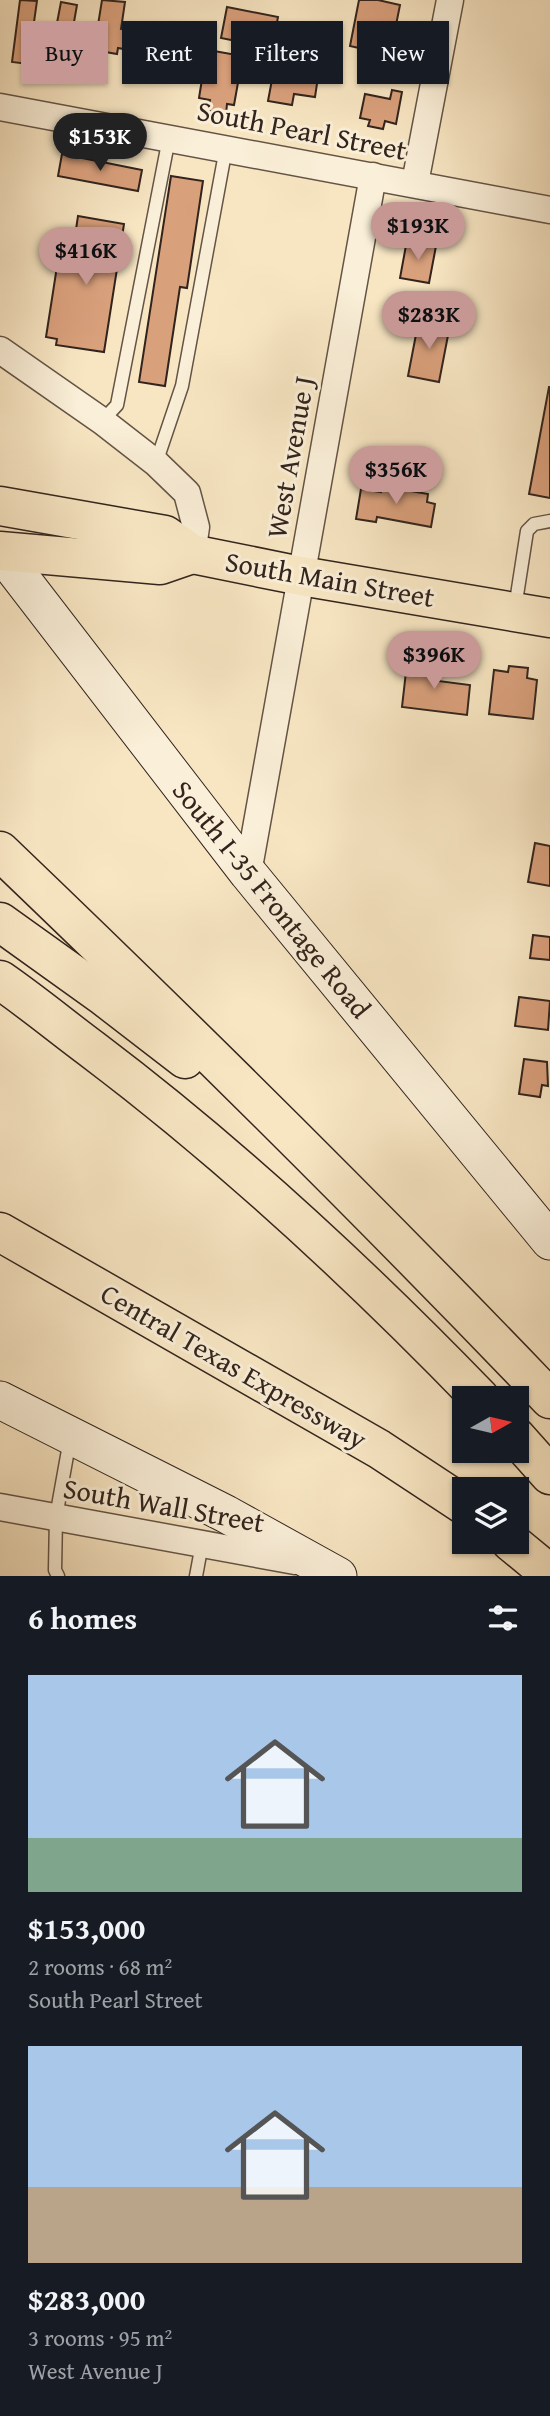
<!DOCTYPE html>
<html lang="en">
<head>
<meta charset="utf-8">
<style>
  :root { --surface:#171b24; --page:#242831; --text:#f1f3f6; --muted:#9ea1a6; --accent:#c59692 }
  body { margin:0; font-family:"Gentium Book Plus",serif; background:var(--page); color:var(--text); height:100vh; display:flex; flex-direction:column; font-size:26px; white-space:nowrap }
  * { box-sizing:border-box; margin:0 }
  p { font-size:23px; color:var(--muted) }
  .icon { flex:none; width:38px; height:38px; fill:none; stroke:currentColor; stroke-width:2; stroke-linecap:round; stroke-linejoin:round }
  .map { position:relative; height:1576px; overflow:hidden }
  .panel { display:flex; flex-direction:column; background:var(--surface); flex:1 }
  .panel>* { flex:none }
  .hud { position:absolute; left:21px; top:21px; width:509px; height:63px; display:flex; gap:14px }
  .needle { width:46px; rotate:82deg }
  .fabs { position:absolute; left:452px; top:1386px; display:grid; gap:14px }
  .fabs a { display:grid; place-items:center; width:77px; height:77px; border-radius:0px; background:var(--surface); box-shadow:0 2px 5px #0004; font-size:35px }
  .price { position:absolute; translate:-50% -60px; padding:0 16px; border-radius:24px; background:var(--accent); color:#111; font-size:23px; line-height:46px; filter:drop-shadow(0 2px 4px #0008) }
  .price::after { content:''; position:absolute; left:50%; top:42px; width:21px; height:16px; margin-left:-10px; background:inherit; clip-path:polygon(0 0,100% 0,50% 100%) }
  .price.selected { background:#222; color:#fff }
  ul { padding:0; list-style:none }
  li { display:grid; align-content:center; gap:14px; height:371px; padding:0 28px }
  li span { display:grid; place-items:center; height:217px; border-radius:0px; color:#555 }
  li>.icon { margin-inline-start:auto }
  span .icon { width:126px; height:126px; fill:#fffc; stroke-width:1 }
  li b { font-size:30px }
  h2 { display:flex; justify-content:space-between; align-items:center; height:84px; padding:0 28px; font-size:30px }
  .chip { padding:0 24px; border-radius:0px; background:var(--surface); box-shadow:0 2px 5px #0004; font-size:24px; line-height:63px }
  .chip.selected { background:var(--accent); color:#111 }
  .map>svg:first-child { display:block }
  .building { fill:#d9a07c; stroke:#32241d; stroke-width:2 }
  .lines { fill:none; stroke-linecap:round; stroke-linejoin:round }
  .lane-casing { stroke:#645446; stroke-width:15 }
  .street-casing { stroke:#645446; stroke-width:29 }
  .secondary-casing { stroke:#32241d; stroke-width:39 }
  .primary-casing { stroke:#32241d; stroke-width:41 }
  .highway-casing { stroke:#32241d; stroke-width:41 }
  .lane { stroke:#faefd8; stroke-width:12 }
  .street { stroke:#faefd8; stroke-width:26 }
  .secondary { stroke:#faefd8; stroke-width:37 }
  .primary { stroke:#f8e6c3; stroke-width:38 }
  .highway { stroke:#f8e6c3; stroke-width:38 }
  .labels { text-anchor:middle; stroke-width:6; stroke-linejoin:round; paint-order:stroke }
  .street-label { font-size:28px; fill:#32241d; stroke:#faefd8 }
</style>
</head>
<body>
<div class="map">
<svg width="550" height="1576" viewBox="0 0 550 1576">
  <rect width="100%" height="100%" fill="#f8e6c3"/>
  <filter id="stains"><feTurbulence type="fractalNoise" baseFrequency=".00286" numOctaves="4"/><feColorMatrix values="0 0 0 0 .2 0 0 0 0 .09 0 0 0 0 .02 0 0 0 .5 -.17"/></filter>
  <radialGradient id="worn" r=".72"><stop offset=".6" stop-color="#630" stop-opacity="0"/><stop offset="1" stop-color="#630" stop-opacity=".3"/></radialGradient>
  <g class="building">
    <path d="M20 0 37 1 28 64 12 62Z"/>
    <path d="M102 0 125 2 121 29 137 31 134 51 118 48 117 54 94 50Z"/>
    <path d="M359 0H378L400 5 390 55 350 46Z"/>
    <path d="M61 2 77 5 65 73 48 70Z"/>
    <path d="M227 7 278 17 272 48 221 38Z"/>
    <path d="M214 51 248 57 244 78 239 77 234 105 227 104 226 114 208 111 210 100 199 98 203 73 210 75Z"/>
    <path d="M274 69 318 77 315 97 294 94 292 105 268 101Z"/>
    <path d="M392 90 402 92 396 124 385 121 383 129 368 126 370 120 360 118 365 94 390 99Z"/>
    <path d="M62 154 142 170 138 191 58 176Z"/>
    <path d="M171 176 203 181 187 288 180 287 165 386 139 382Z"/>
    <path d="M78 216 124 224 104 352 56 345 57 339 46 337 58 260 71 263Z"/>
    <path d="M407 240 436 246 429 283 400 278Z"/>
    <path d="M419 319 450 325 439 382 408 376Z"/>
    <path d="M549 387H550V498L529 494Z"/>
    <path d="M382 486 428 494 427 502 435 504 431 527 377 517 376 522 356 519 361 489 381 492Z"/>
    <path d="M407 663 440 667 438 681 470 685 467 715 402 707Z"/>
    <path d="M509 666 528 668 527 678 537 680 533 719 489 714 494 670 508 672Z"/>
    <path d="M535 843 550 846V886L528 882Z"/>
    <path d="M533 935 550 937V960L530 958Z"/>
    <path d="M519 997 550 1001 548 1030 515 1026Z"/>
    <path d="M524 1059 547 1062 548 1086 542 1085 540 1097 519 1094Z"/>
  </g>
  <g class="lines">
    <defs>
      <g id="lane">
        <path d="M102 421 117 405 169 138"/>
        <path d="M156 463 182 386 226 148"/>
        <path d="M515 608 527 531 534 524 550 521"/>
        <path d="M58 1576 55 1570 56 1517 70 1439"/>
        <path d="M196 1576 202 1544"/>
      </g>
      <g id="street">
        <path d="M0 107 550 210"/>
        <path d="M415 183 450 0"/>
        <path d="M0 350 102 421 156 463 187 493 196 527 192 554"/>
        <path d="M248 873 373 176"/>
        <path d="M0 1507 295 1561"/>
      </g>
      <g id="secondary">
        <path d="M0 551 248 873 550 1241"/>
        <path d="M0 1400 226 1514 338 1576"/>
      </g>
      <g id="primary">
        <path d="M0 506 165 535 192 554 301 576 550 618"/>
        <path d="M0 551 160 565 192 554"/>
      </g>
      <g id="highway">
        <path d="M0 851C187 1030 371 1212 550 1399"/>
        <path d="M0 922 102 995 185 1059"/>
        <path d="M0 980C32 1002 62 1027 93 1050 232 1155 359 1273 480 1398"/>
        <path d="M0 1232 379 1449 464 1505"/>
        <path d="M516 1437 550 1475"/>
        <path d="M511 1542 550 1574"/>
      </g>
    </defs>
    <use href="#lane" class="lane-casing"/>
    <use href="#street" class="street-casing"/>
    <use href="#secondary" class="secondary-casing"/>
    <use href="#primary" class="primary-casing"/>
    <use href="#highway" class="highway-casing"/>
    <use href="#lane" class="lane"/>
    <use href="#street" class="street"/>
    <use href="#secondary" class="secondary"/>
    <use href="#primary" class="primary"/>
    <use href="#highway" class="highway"/>
  </g>
  <g class="labels">
    <g class="street-label">
      <text transform="translate(302 130) rotate(11)" y="10">South Pearl Street</text>
      <text transform="translate(290 457) rotate(-80)" y="10">West Avenue J</text>
      <text transform="translate(330 579) rotate(10)" y="10">South Main Street</text>
      <text transform="translate(272 899) rotate(51)" y="10">South I-35 Frontage Road</text>
      <text transform="translate(234 1366) rotate(30)" y="10">Central Texas Expressway</text>
      <text transform="translate(164 1505) rotate(10)" y="10">South Wall Street</text>
    </g>
  </g>
  <rect width="100%" height="100%" filter="url(#stains)"/>
  <rect width="100%" height="100%" fill="url(#worn)"/>
</svg>
<div class="fabs">
<a><svg class="needle" viewBox="-14 -14 28 28"><path d="M0-13l5 13h-10z" fill="#e53935"/><path d="M0 13l5-13h-10z" fill="#9ea1a6"/></svg></a>
<a><svg class="icon" aria-label="layers" viewBox="0 0 24 24"><path d="M12 4l9 5-9 5-9-5zM3 14l9 5 9-5"/></svg></a>
</div>
<b class="price selected" style="left:100px;top:173px">$153K</b>
<b class="price" style="left:418px;top:262px">$193K</b>
<b class="price" style="left:86px;top:287px">$416K</b>
<b class="price" style="left:429px;top:351px">$283K</b>
<b class="price" style="left:396px;top:506px">$356K</b>
<b class="price" style="left:434px;top:691px">$396K</b>
<div class="hud">
<a class="chip selected">Buy</a>
<a class="chip">Rent</a>
<a class="chip">Filters</a>
<a class="chip">New</a>
</div>
</div>
<section class="panel">
<h2>6 homes<svg class="icon" aria-label="filters" viewBox="0 0 24 24"><path d="M4 7h16M4 17h16"/><circle cx="9" cy="7" r="2"/><circle cx="15" cy="17" r="2"/></svg></h2>
<ul>
<li><span style="background:linear-gradient(#a9c7e8 75%,#7fa58c 0)"><svg class="icon" aria-label="home" viewBox="0 0 24 24"><path d="M3 11l9-7 9 7M6 9v11h12V9"/></svg></span><div><b>$153,000</b><p>2 rooms · 68 m²</p><p>South Pearl Street</p></div></li>
<li><span style="background:linear-gradient(#a9c7e8 65%,#b9a48a 0)"><svg class="icon" aria-label="home" viewBox="0 0 24 24"><path d="M3 11l9-7 9 7M6 9v11h12V9"/></svg></span><div><b>$283,000</b><p>3 rooms · 95 m²</p><p>West Avenue J</p></div></li>
</ul>
</section>
</body>
</html>
